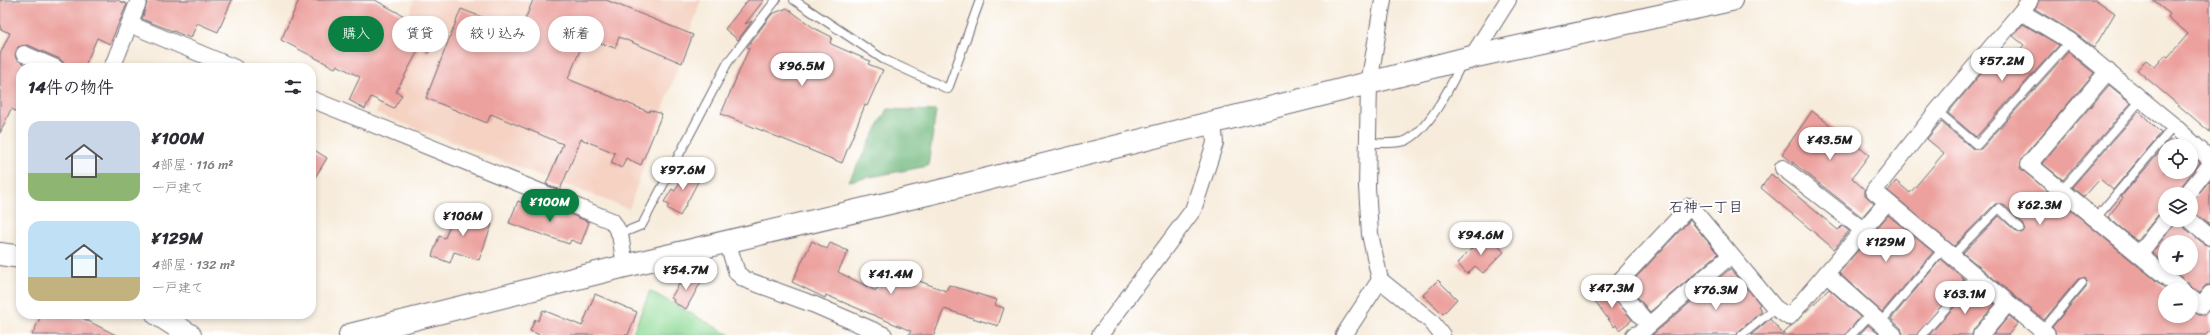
<!DOCTYPE html>
<html lang="ja">
<head>
<meta charset="utf-8">
<style>
  :root { --surface:#fff; --page:#f2f2f3; --text:#2b2b33; --muted:#7c7c81; --accent:#0b8043 }
  body { margin:0; font-family:Sriracha,"Klee One",sans-serif; background:var(--page); color:var(--text); height:100vh; display:flex; flex-direction:column; font-size:15px; white-space:nowrap }
  * { box-sizing:border-box; margin:0 }
  p { font-size:13px; color:var(--muted) }
  .icon { flex:none; width:22px; height:22px; fill:none; stroke:currentColor; stroke-width:2; stroke-linecap:round; stroke-linejoin:round }
  .map { position:relative; flex:1; overflow:hidden }
  .details { position:absolute; left:16px; top:63px; width:300px; height:256px; display:flex; flex-direction:column; background:var(--surface); border-radius:16px; box-shadow:0 2px 6px #0003 }
  .details>* { flex:none }
  .guide { position:absolute; left:328px; top:16px; width:380px; height:36px; display:flex; gap:8px }
  .fabs { position:absolute; left:2158px; top:139px; display:grid; gap:8px }
  .fabs a { display:grid; place-items:center; width:40px; height:40px; border-radius:50%; background:var(--surface); box-shadow:0 2px 6px #0003; font-size:20px }
  .price { position:absolute; translate:-50% -34px; padding:0 9px; border-radius:14px; background:#fff; color:#222; font-size:13px; line-height:26px; filter:drop-shadow(0 1px 2px #0008) }
  .price::after { content:''; position:absolute; left:50%; top:24px; width:12px; height:9px; margin-left:-6px; background:inherit; clip-path:polygon(0 0,100% 0,50% 100%) }
  .price.on { background:var(--accent); color:#fff }
  ul { padding:0; list-style:none }
  li { display:flex; align-items:center; gap:12px; height:100px; padding:0 12px }
  li span { display:grid; place-items:center; flex:none; width:112px; height:80px; border-radius:12px; color:#555 }
  li>.icon { margin-inline-start:auto }
  span .icon { width:48px; height:48px; fill:#fffc; stroke-width:1 }
  li b { font-size:17px }
  h2 { display:flex; justify-content:space-between; align-items:center; height:48px; padding:0 12px; font-size:17px }
  .chip { padding:0 14px; border-radius:18px; background:var(--surface); box-shadow:0 2px 6px #0003; font-size:14px; line-height:36px }
  .chip.on { background:var(--accent); color:#fff }
  .map>svg:first-child { display:block }
  .built { fill:#f5d2c2 }
  .green { fill:#8fda96; stroke:#587e68 }
  .forest { fill:#73ba7f; stroke:#4a6e5d }
  .building { fill:#eca19e }
  .lines { fill:none; stroke-linecap:round; stroke-linejoin:round }
  .lane-casing { stroke:#6d6973; stroke-width:10 }
  .street-casing { stroke:#6d6973; stroke-width:18 }
  .secondary-casing { stroke:#6d6973; stroke-width:24 }
  .lane { stroke:#fff; stroke-width:8 }
  .street { stroke:#fff; stroke-width:16 }
  .secondary { stroke:#fff; stroke-width:22 }
  .labels { text-anchor:middle; stroke-width:4; stroke-linejoin:round; paint-order:stroke }
  .neighbourhood-label { font-size:15px; fill:#22223b; stroke:#fff }
</style>
</head>
<body>
<div class="map">
<svg width="2210" height="335" viewBox="0 0 2210 335">
  <rect width="100%" height="100%" fill="#fff"/>
  <filter id="ink" filterUnits="userSpaceOnUse"><feTurbulence type="fractalNoise" baseFrequency=".025" numOctaves="2"/><feDisplacementMap in="SourceGraphic" scale="8" xChannelSelector="R" yChannelSelector="G"/><feConvolveMatrix kernelMatrix="1 2 1 2 8 2 1 2 1" color-interpolation-filters="sRGB"/></filter>
  <filter id="wash" filterUnits="userSpaceOnUse"><feTurbulence type="fractalNoise" baseFrequency=".012" numOctaves="4" result="noise"/><feDisplacementMap in="SourceGraphic" scale="16" xChannelSelector="R" yChannelSelector="G"/><feGaussianBlur stdDeviation="0.9" result="paint"/><feColorMatrix in="noise" values="0 0 0 0 0 0 0 0 0 0 0 0 0 0 0 0 0 1.4 0 .05"/><feComposite in="paint" operator="in"/></filter>
  <g filter="url(#wash)">
    <rect width="100%" height="100%" fill="#f7ecdb"/>
    <path class="built" d="M414 0H701L629 209 376 113Z"/>
    <path class="green" d="M650 291 730 335H632Z"/>
    <path class="forest" d="M887 109 936 111 928 166 849 181Z"/>
    <g id="blocks">
      <g class="building">
        <path d="M0 0H117L127 4 110 44 97 38 84 68H65L64 63 60 59 28 45 18 47 15 55 16 59 32 68H21V105L18 112 11 109 0 133V54L10 33 0 29Z"/>
        <path d="M148 0H232L218 32 197 23 191 38 142 19Z"/>
        <path d="M299 0H375L428 29 434 22 442 30 428 53 420 47 396 92 402 95 394 108 371 97 365 109 349 100 360 77 337 65 335 68 281 40Z"/>
        <path d="M533 0H606L693 35 682 63 619 37 615 48 585 38 568 79 649 112 650 110 662 114 641 165 626 158 622 168 611 163 615 153 581 139 560 190 546 184 563 144 491 114 487 123 426 98 461 9 520 32Z"/>
        <path d="M748 0H764L745 24 752 21 738 40 725 29Z"/>
        <path d="M2039 0H2096L2115 13 2094 48 2075 33 2035 9Z"/>
        <path d="M2152 0H2210V132L2137 70 2146 60 2155 67 2165 55 2168 57 2188 34 2168 17 2170 14Z"/>
        <path d="M787 8 814 28 832 37 830 43 831 44 870 61 868 64 883 70 867 106 865 105 842 163 721 114 749 48 747 47 772 14Z"/>
        <path d="M2023 24 2059 45 1976 137 1948 113 1994 58 2005 67 2024 45 2013 36Z"/>
        <path d="M2068 52 2094 73 2022 158 2020 168 2167 290H2165V316H2191V310L2199 315H2204L2210 310V330L2206 335H2056L2052 327 2086 287V279L2083 278 2078 279 2044 320 1963 253 1999 216 2017 232 2021 233 2024 231V224L2003 204H1995L1954 246 1888 191 1896 181 1910 193 1944 153 1927 139 1941 122 1973 149H1981Z"/>
        <path d="M2109 85 2131 103 2063 180 2042 163Z"/>
        <path d="M1812 111 1869 155 1852 178 1865 190V195L1874 203 1862 217 1782 154Z"/>
        <path d="M2139 111 2161 133 2113 190 2100 179 2084 197 2072 187Z"/>
        <path d="M2170 140 2177 146H2165V172H2191V154L2200 163 2180 188 2178 194H2165V211L2159 214 2137 241 2108 217 2123 198 2121 197Z"/>
        <path d="M311 148 327 158 311 184Z"/>
        <path d="M689 165 703 172 680 216 667 208 669 205 664 202 672 189 675 191Z"/>
        <path d="M1771 174 1838 230 1842 226 1849 231 1834 249 1761 188Z"/>
        <path d="M2210 180V225L2191 211V203Z"/>
        <path d="M518 201 540 210 542 203 589 222 581 244 571 240 569 244 509 223Z"/>
        <path d="M464 208 480 214 478 219 492 224 479 260 454 252 450 263 432 256 439 236 445 238 455 211 457 212 458 209 463 211Z"/>
        <path d="M1888 215 1933 252 1882 312 1839 273Z"/>
        <path d="M1690 220 1718 254 1650 312 1628 286Z"/>
        <path d="M2175 220 2204 244 2210 246V285H2206L2200 292 2191 288 2188 283 2170 268H2191V242H2165V264L2152 253 2173 226Z"/>
        <path d="M1486 234 1504 252 1483 273 1475 266 1467 274 1457 263Z"/>
        <path d="M812 241 827 249 830 243 848 251 838 272 876 291 879 283 894 289 897 281 900 283 903 275 946 291 949 285 997 300 995 305 1004 308 998 326 944 309 934 335H909L911 331 826 295 825 298 792 282Z"/>
        <path d="M1941 259 1964 279 1917 335H1903L1901 328 1891 319Z"/>
        <path d="M1730 269 1760 304 1758 306 1762 311 1739 331 1737 335H1652Z"/>
        <path d="M690 273 702 280 686 309 673 302 674 300 671 298 679 284 682 286Z"/>
        <path d="M1438 280 1457 299 1443 314 1423 295Z"/>
        <path d="M1973 286 1995 304 1974 329 1972 335H1929Z"/>
        <path d="M1606 287 1632 320 1619 330 1616 325 1614 327 1592 297Z"/>
        <path d="M1829 289 1860 317 1846 335H1751L1770 319 1783 334Z"/>
        <path d="M595 294 637 312 628 335H540L530 331 535 319 538 321 543 310 582 326Z"/>
        <path d="M42 314H74L116 335H32Z"/>
        <path d="M2009 316 2018 323 2008 335H1993Z"/>
        <path d="M1868 325 1880 335H1859Z"/>
      </g>
    </g>
  </g>
  <g filter="url(#ink)">
    <use href="#blocks" fill-opacity="0" stroke="#6d6973" stroke-width="1"/>
    <g class="lines">
      <defs>
        <g id="lane">
          <path d="M794 0 883 59 948 89 980 0"/>
          <path d="M1937 111 1977 145 2070 41"/>
          <path d="M1368 143C1377 143 1397 144 1405 141 1428 132 1451 85 1462 63"/>
          <path d="M2062 190 2141 100"/>
          <path d="M2096 218 2174 126"/>
          <path d="M620 234 642 225 728 62 776 0"/>
          <path d="M1952 256 1999 208 2020 228"/>
          <path d="M1880 323 1943 249"/>
          <path d="M2042 331 2082 283"/>
          <path d="M1742 335 1775 308"/>
          <path d="M1851 335 1871 314"/>
          <path d="M1922 335 1975 275"/>
        </g>
        <g id="street">
          <path d="M1383 0 1369 84 1367 187 1370 234 1380 280 1431 321 1442 335"/>
          <path d="M2030 0 2021 12 1937 111 1874 191 2047 335"/>
          <path d="M2021 12 2070 41 2174 126 2210 159"/>
          <path d="M129 24 235 68"/>
          <path d="M24 54 56 68"/>
          <path d="M1472 57 1508 0"/>
          <path d="M112 68 139 0"/>
          <path d="M2108 71 2029 164 2182 290"/>
          <path d="M311 99 612 221 620 234 625 266"/>
          <path d="M1783 168 1863 230"/>
          <path d="M2187 194 2210 165"/>
          <path d="M2190 220 2210 237"/>
          <path d="M727 241 737 273 744 279 815 305 884 335"/>
          <path d="M2139 254 2166 220"/>
          <path d="M1826 274 1894 335"/>
          <path d="M2191 297 2201 306 2210 294"/>
          <path d="M1649 325 1615 286 1690 206 1775 308 1789 317 1887 202"/>
          <path d="M1100 335 1193 210 1215 143 1213 122"/>
          <path d="M1344 335 1380 280"/>
          <path d="M1634 335 1640 333 1649 325 1730 256"/>
          <path d="M1981 335 2008 303"/>
        </g>
        <g id="secondary">
          <path d="M0 254 21 257"/>
          <path d="M157 314 190 335"/>
          <path d="M350 335 625 266 944 190 1472 57 1731 0"/>
        </g>
      </defs>
      <use href="#lane" class="lane-casing"/>
      <use href="#street" class="street-casing"/>
      <use href="#secondary" class="secondary-casing"/>
      <use href="#lane" class="lane"/>
      <use href="#street" class="street"/>
      <use href="#secondary" class="secondary"/>
    </g>
  </g>
  <g class="labels">
    <g class="neighbourhood-label">
      <text x="1706" y="212">石神一丁目</text>
    </g>
  </g>
</svg>
<div class="fabs">
<a><svg class="icon" aria-label="locate" viewBox="0 0 24 24"><circle cx="12" cy="12" r="6"/><path d="M12 2v4M12 18v4M2 12h4M18 12h4"/></svg></a>
<a><svg class="icon" aria-label="layers" viewBox="0 0 24 24"><path d="M12 4l9 5-9 5-9-5zM3 14l9 5 9-5"/></svg></a>
<a>+</a>
<a>−</a>
</div>
<b class="price" style="left:2002px;top:82px">¥57.2M</b>
<b class="price" style="left:802px;top:87px">¥96.5M</b>
<b class="price" style="left:1830px;top:161px">¥43.5M</b>
<b class="price" style="left:683px;top:191px">¥97.6M</b>
<b class="price on" style="left:550px;top:223px">¥100M</b>
<b class="price" style="left:2040px;top:226px">¥62.3M</b>
<b class="price" style="left:463px;top:237px">¥106M</b>
<b class="price" style="left:1481px;top:256px">¥94.6M</b>
<b class="price" style="left:1886px;top:263px">¥129M</b>
<b class="price" style="left:686px;top:291px">¥54.7M</b>
<b class="price" style="left:891px;top:295px">¥41.4M</b>
<b class="price" style="left:1612px;top:309px">¥47.3M</b>
<b class="price" style="left:1716px;top:311px">¥76.3M</b>
<b class="price" style="left:1965px;top:315px">¥63.1M</b>
<div class="guide">
<a class="chip on">購入</a>
<a class="chip">賃貸</a>
<a class="chip">絞り込み</a>
<a class="chip">新着</a>
</div>
<section class="details">
<h2>14件の物件<svg class="icon" aria-label="filters" viewBox="0 0 24 24"><path d="M4 7h16M4 17h16"/><circle cx="9" cy="7" r="2"/><circle cx="15" cy="17" r="2"/></svg></h2>
<ul>
<li><span style="background:linear-gradient(#c9d6e8 65%,#8fb573 0)"><svg class="icon" aria-label="home" viewBox="0 0 24 24"><path d="M3 11l9-7 9 7M6 9v11h12V9"/></svg></span><div><b>¥100M</b><p>4部屋 · 116 m²</p><p>一戸建て</p></div></li>
<li><span style="background:linear-gradient(#bfe0f5 70%,#c2b280 0)"><svg class="icon" aria-label="home" viewBox="0 0 24 24"><path d="M3 11l9-7 9 7M6 9v11h12V9"/></svg></span><div><b>¥129M</b><p>4部屋 · 132 m²</p><p>一戸建て</p></div></li>
</ul>
</section>
</div>
</body>
</html>
